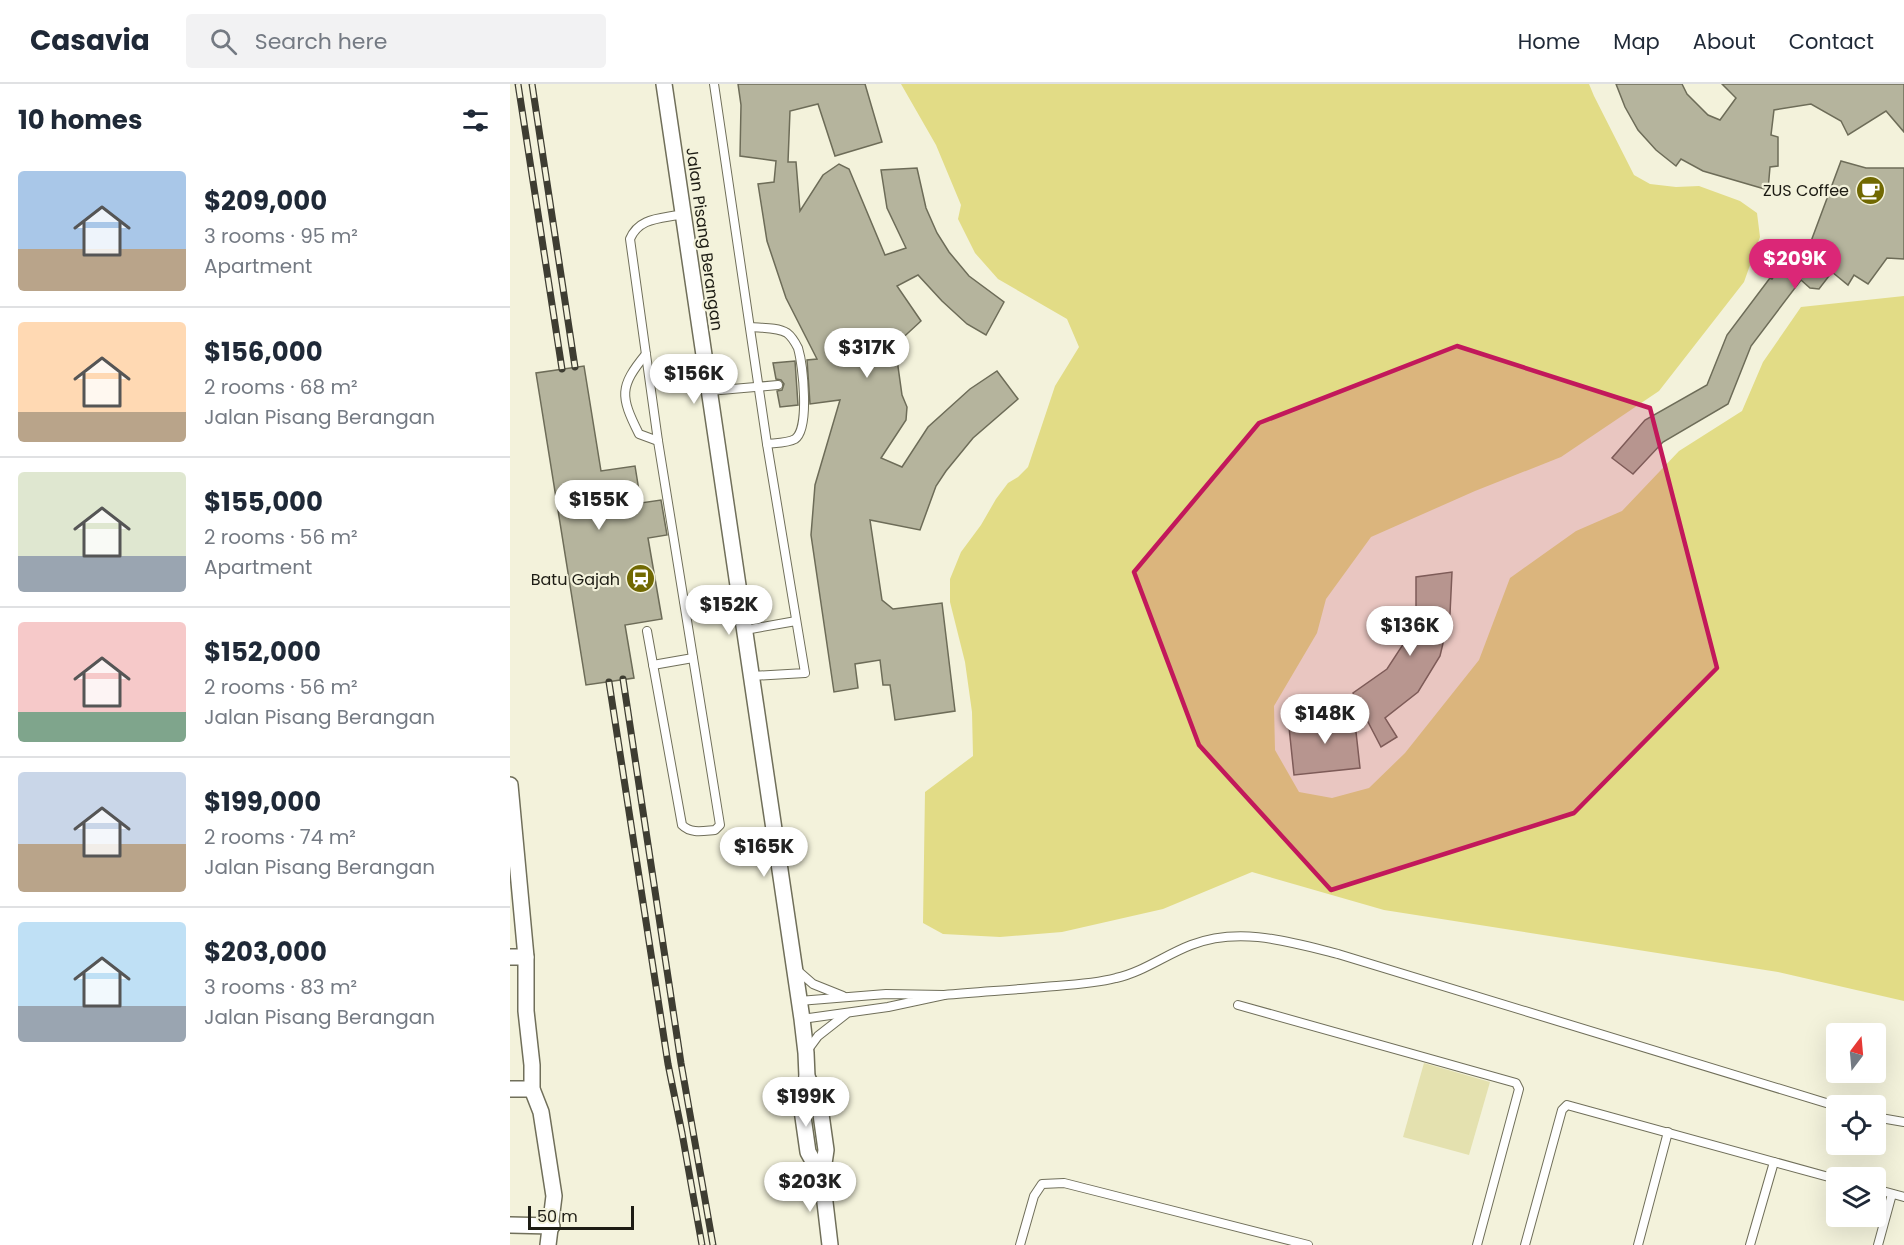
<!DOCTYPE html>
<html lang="en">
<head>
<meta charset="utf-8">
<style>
  :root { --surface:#fff; --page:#f2f2f3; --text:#1f2937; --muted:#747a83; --line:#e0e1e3; --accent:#db2777 }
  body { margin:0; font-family:Poppins,sans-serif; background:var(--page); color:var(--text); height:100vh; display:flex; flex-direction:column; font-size:22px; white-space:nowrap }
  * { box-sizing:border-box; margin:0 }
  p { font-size:20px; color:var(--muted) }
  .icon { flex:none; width:33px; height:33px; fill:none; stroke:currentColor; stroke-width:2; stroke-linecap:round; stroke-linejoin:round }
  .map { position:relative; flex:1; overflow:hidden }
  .details { display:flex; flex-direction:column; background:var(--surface); width:510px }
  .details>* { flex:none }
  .needle { width:39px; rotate:16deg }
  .buttons { position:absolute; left:1316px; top:939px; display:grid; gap:12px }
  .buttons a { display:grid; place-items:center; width:60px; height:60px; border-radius:6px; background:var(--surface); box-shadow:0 6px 24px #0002; font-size:30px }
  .scale { position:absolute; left:18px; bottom:15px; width:106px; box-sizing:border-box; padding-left:6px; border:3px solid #1d1c14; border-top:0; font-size:16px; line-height:21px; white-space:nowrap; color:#1d1c14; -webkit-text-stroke:4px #f3f2db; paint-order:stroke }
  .price { position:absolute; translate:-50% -51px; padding:0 14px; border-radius:21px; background:#fff; color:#222; font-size:20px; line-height:39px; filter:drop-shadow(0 2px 3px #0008) }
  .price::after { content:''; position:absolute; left:50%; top:36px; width:18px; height:14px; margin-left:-9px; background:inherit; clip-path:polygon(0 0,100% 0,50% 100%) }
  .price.on { background:var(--accent); color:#fff }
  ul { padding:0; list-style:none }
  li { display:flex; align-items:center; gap:18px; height:150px; padding:0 18px }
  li+li { border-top:2px solid var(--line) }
  li span { display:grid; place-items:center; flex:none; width:168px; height:120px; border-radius:6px; color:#555 }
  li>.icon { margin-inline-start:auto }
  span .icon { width:72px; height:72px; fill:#fffc; stroke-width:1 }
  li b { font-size:26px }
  h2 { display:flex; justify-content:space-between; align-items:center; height:72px; padding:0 18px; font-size:26px }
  header { display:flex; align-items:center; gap:36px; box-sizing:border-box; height:84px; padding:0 30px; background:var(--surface); border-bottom:2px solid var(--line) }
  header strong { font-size:28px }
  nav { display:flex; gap:33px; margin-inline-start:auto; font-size:21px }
  .search { width:420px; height:54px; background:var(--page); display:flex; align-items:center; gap:15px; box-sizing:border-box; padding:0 21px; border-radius:6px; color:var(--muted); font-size:22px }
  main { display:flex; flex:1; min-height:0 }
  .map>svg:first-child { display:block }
  .green { fill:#e4e1af }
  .water { fill:#e2dc86 }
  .building { fill:#b5b49d; stroke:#6d6c58; stroke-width:1.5 }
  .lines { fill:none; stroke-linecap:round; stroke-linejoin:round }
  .lane-casing { stroke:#706f5a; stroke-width:10 }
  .street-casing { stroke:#706f5a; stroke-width:18 }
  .lane { stroke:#fff; stroke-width:8 }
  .street { stroke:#fff; stroke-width:15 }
  .rail-casing { stroke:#3e3d32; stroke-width:7 }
  .rail { stroke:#f3f2db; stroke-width:4.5; stroke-dasharray:14; stroke-linecap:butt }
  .marked { fill:#c2185b; fill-opacity:0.2; stroke:#c2185b; stroke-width:4.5; stroke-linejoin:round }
  .labels { text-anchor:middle; stroke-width:4.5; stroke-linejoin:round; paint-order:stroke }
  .poi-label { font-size:16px; fill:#1d1c14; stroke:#f3f2db; text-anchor:end }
  .street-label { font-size:16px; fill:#1d1c14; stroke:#f3f2db }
</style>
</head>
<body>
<header>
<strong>Casavia</strong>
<div class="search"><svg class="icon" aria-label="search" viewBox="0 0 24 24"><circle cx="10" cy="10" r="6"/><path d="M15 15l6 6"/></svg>Search here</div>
<nav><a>Home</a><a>Map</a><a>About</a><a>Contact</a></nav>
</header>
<main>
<section class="details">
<h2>10 homes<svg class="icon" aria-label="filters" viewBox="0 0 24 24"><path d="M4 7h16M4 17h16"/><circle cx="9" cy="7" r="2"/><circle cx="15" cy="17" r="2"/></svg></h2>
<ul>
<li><span style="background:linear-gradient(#a9c7e8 65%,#b9a48a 0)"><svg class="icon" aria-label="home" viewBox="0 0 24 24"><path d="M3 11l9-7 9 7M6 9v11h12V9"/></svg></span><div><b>$209,000</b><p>3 rooms · 95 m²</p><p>Apartment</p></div></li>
<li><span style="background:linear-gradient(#ffd9b3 75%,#b9a48a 0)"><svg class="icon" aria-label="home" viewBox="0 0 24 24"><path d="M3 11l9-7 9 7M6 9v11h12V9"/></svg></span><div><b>$156,000</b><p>2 rooms · 68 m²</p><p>Jalan Pisang Berangan</p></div></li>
<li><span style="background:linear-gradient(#dfe7d0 70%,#9aa5b1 0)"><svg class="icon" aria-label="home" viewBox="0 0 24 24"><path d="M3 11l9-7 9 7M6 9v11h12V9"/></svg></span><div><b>$155,000</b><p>2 rooms · 56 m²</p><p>Apartment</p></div></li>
<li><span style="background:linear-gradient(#f6c9c9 75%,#7fa58c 0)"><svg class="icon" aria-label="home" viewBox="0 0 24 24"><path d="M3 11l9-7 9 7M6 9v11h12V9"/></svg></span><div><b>$152,000</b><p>2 rooms · 56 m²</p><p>Jalan Pisang Berangan</p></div></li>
<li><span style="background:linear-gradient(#c9d6e8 60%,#b9a48a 0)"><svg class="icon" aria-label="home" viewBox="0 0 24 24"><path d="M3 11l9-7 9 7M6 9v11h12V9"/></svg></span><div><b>$199,000</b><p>2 rooms · 74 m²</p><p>Jalan Pisang Berangan</p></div></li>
<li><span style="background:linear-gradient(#bfe0f5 70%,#9aa5b1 0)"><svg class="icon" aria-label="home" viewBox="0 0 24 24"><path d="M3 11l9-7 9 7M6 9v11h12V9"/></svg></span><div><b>$203,000</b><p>3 rooms · 83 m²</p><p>Jalan Pisang Berangan</p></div></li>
</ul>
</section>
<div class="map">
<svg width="1394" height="1161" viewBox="0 0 1394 1161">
  <rect width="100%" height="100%" fill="#f3f2db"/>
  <path class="green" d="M914 979 980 998 959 1071 893 1053Z"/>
  <path class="water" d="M391 0H1079L1084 12 1124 91 1140 100 1166 103 1189 102 1230 117 1247 129 1250 153 1234 198 1149 307 1051 373 965 407 861 453 816 515 807 549 764 622 765 666 789 708 822 714 859 704 895 669 969 576 1000 494 1066 447 1112 427 1169 367 1232 327 1253 278 1291 223 1394 212V917L1268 888 874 826 742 788 653 825 552 848 490 853 433 850 413 839 415 708 463 672 462 628 455 578 440 518V495L451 468 471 441 486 415 498 399 508 393 518 383 545 302 569 263 557 235 488 195 465 169 448 135 451 121 426 61Z"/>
  <g class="building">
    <path d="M228 0H355L372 58 325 72 308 20 280 27 278 78H286L290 127 313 91 329 80 339 85 375 171 396 164 377 124 371 86 407 84 416 124 427 149 439 168 459 192 494 218 476 251 457 240 432 217 408 191 387 202 411 237 385 261 392 311 397 323 396 336 371 374 392 383 418 343 460 305 487 287 508 315 463 354 436 387 426 402 410 446 360 436 372 516 383 525 432 519 445 627 385 636 380 601H373L370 576 345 580 348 604 324 608 301 451 305 401 330 316 300 320 297 276 307 275 276 214 257 157 248 100 264 98 266 77 230 72 231 21Z"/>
    <path d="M1106 0H1172L1177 10 1198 31 1210 36 1226 14 1212 0H1394V48L1376 27 1338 51 1331 37 1301 20 1264 26 1261 51 1268 53V82L1260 83 1258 106 1193 87 1171 75 1166 82 1146 66 1128 46 1115 23Z"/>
    <path d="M1331 77 1356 84H1394V175L1377 174 1358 200 1344 191 1338 201 1322 188 1309 205 1300 204 1291 196 1241 262 1218 320 1153 358 1123 390 1102 374 1135 336 1197 301 1217 251 1260 194 1262 195 1289 156 1300 160Z"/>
    <path d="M285 277 288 321 270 323 267 307 272 306 274 300 271 296 266 295 263 279Z"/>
    <path d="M74 282 91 387 125 382 131 419 151 416 157 451 138 454 152 535 115 541 124 594 76 601 26 289Z"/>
    <path d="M942 488 940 530 930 572 908 608 875 634 887 653 871 663 843 609 877 585 896 556 906 523V493Z"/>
    <path d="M844 630 850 684 784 691 779 643 802 641 801 635Z"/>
  </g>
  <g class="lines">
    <defs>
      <g id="lane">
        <path d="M204 0 257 360 295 589 242 592"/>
        <path d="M240 243C251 244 268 243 277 249 281 252 286 260 288 264 293 281 300 345 285 355 278 359 265 359 257 360"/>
        <path d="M136 270C109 303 110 312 129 350L148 357"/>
        <path d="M199 307 268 301"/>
        <path d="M174 517 229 506"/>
        <path d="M235 546 286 537"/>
        <path d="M137 547 172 741C181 750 193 747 205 746L210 741 148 357 120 155C129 133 151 135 173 130"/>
        <path d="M143 581 183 574"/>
        <path d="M287 886 303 900 333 912"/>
        <path d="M434 911C467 908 501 906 534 903 558 901 583 900 606 894 633 888 655 871 681 861 730 842 780 858 828 870L1326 1022"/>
        <path d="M289 917 376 910 434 911 378 923 292 935"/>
        <path d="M728 921 1006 999 1009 1005 967 1161"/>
        <path d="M297 967 308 952 336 930"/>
        <path d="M1365 1033 1394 1038"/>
        <path d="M1365 1105 1394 1113"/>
        <path d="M510 1161 524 1112 532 1100 554 1099 798 1161"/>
        <path d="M1015 1161 1052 1026 1057 1021 1326 1095"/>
        <path d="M1128 1161 1158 1048"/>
        <path d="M1240 1161 1264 1078"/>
        <path d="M1368 1161 1382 1110"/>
      </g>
      <g id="street">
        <path d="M154 0 292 935 296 969 297 993 291 1019 298 1068 312 1093"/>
        <path d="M0 701 16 873V927L22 981V1005L31 1028 44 1112 38 1161"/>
        <path d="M0 873H16"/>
        <path d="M297 993 309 1016 316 1066 312 1093 320 1161"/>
        <path d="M0 1005H22"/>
        <path d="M0 1141 42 1142"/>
      </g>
    </defs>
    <use href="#lane" class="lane-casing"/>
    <use href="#street" class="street-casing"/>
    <use href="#lane" class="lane"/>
    <use href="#street" class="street"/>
    <defs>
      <g id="rail">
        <path d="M8 0 52 285"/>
        <path d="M22 0 65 283"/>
        <path d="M113 595 171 979 203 1161"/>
        <path d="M99 598 158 980 172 1049 192 1161"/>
      </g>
    </defs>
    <use href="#rail" class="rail-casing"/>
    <use href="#rail" class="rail"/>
  </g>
  <path class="marked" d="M947 262 1140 324 1207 584 1064 729 821 806 689 661 624 488 749 339Z"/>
  <defs>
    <symbol id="cafe-disc" viewBox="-11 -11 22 22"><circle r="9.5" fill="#716902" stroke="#f3f2db"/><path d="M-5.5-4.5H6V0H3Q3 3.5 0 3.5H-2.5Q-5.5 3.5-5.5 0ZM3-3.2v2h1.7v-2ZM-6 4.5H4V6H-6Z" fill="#fff"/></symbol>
    <symbol id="station-disc" viewBox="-11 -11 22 22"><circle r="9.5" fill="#716902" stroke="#f3f2db"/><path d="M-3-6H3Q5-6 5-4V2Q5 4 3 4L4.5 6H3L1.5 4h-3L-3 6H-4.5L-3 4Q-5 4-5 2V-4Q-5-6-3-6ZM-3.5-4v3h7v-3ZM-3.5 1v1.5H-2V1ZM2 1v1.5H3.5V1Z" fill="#fff"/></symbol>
  </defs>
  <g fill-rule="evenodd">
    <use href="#cafe-disc" x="1344" y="90" width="33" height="33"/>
    <use href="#station-disc" x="114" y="478" width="33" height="33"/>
  </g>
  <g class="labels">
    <g class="poi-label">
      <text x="1339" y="112">ZUS Coffee</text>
      <text x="110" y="501">Batu Gajah</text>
    </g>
    <g class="street-label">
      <text transform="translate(195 155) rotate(82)" y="6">Jalan Pisang Berangan</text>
    </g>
  </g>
</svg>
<div class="buttons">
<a><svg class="needle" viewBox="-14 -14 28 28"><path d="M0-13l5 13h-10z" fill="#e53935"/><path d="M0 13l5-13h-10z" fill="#747a83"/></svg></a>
<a><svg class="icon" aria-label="locate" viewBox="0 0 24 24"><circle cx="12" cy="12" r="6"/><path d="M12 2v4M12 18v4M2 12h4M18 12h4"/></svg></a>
<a><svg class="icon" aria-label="layers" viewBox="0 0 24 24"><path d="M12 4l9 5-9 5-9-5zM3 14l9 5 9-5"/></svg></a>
</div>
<div class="scale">50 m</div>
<b class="price on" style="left:1285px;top:206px">$209K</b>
<b class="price" style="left:357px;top:295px">$317K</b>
<b class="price" style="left:184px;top:321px">$156K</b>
<b class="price" style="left:89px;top:447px">$155K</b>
<b class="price" style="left:219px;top:552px">$152K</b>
<b class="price" style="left:900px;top:573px">$136K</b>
<b class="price" style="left:815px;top:661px">$148K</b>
<b class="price" style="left:254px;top:794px">$165K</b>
<b class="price" style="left:296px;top:1044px">$199K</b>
<b class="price" style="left:300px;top:1129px">$203K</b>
</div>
</main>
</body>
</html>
